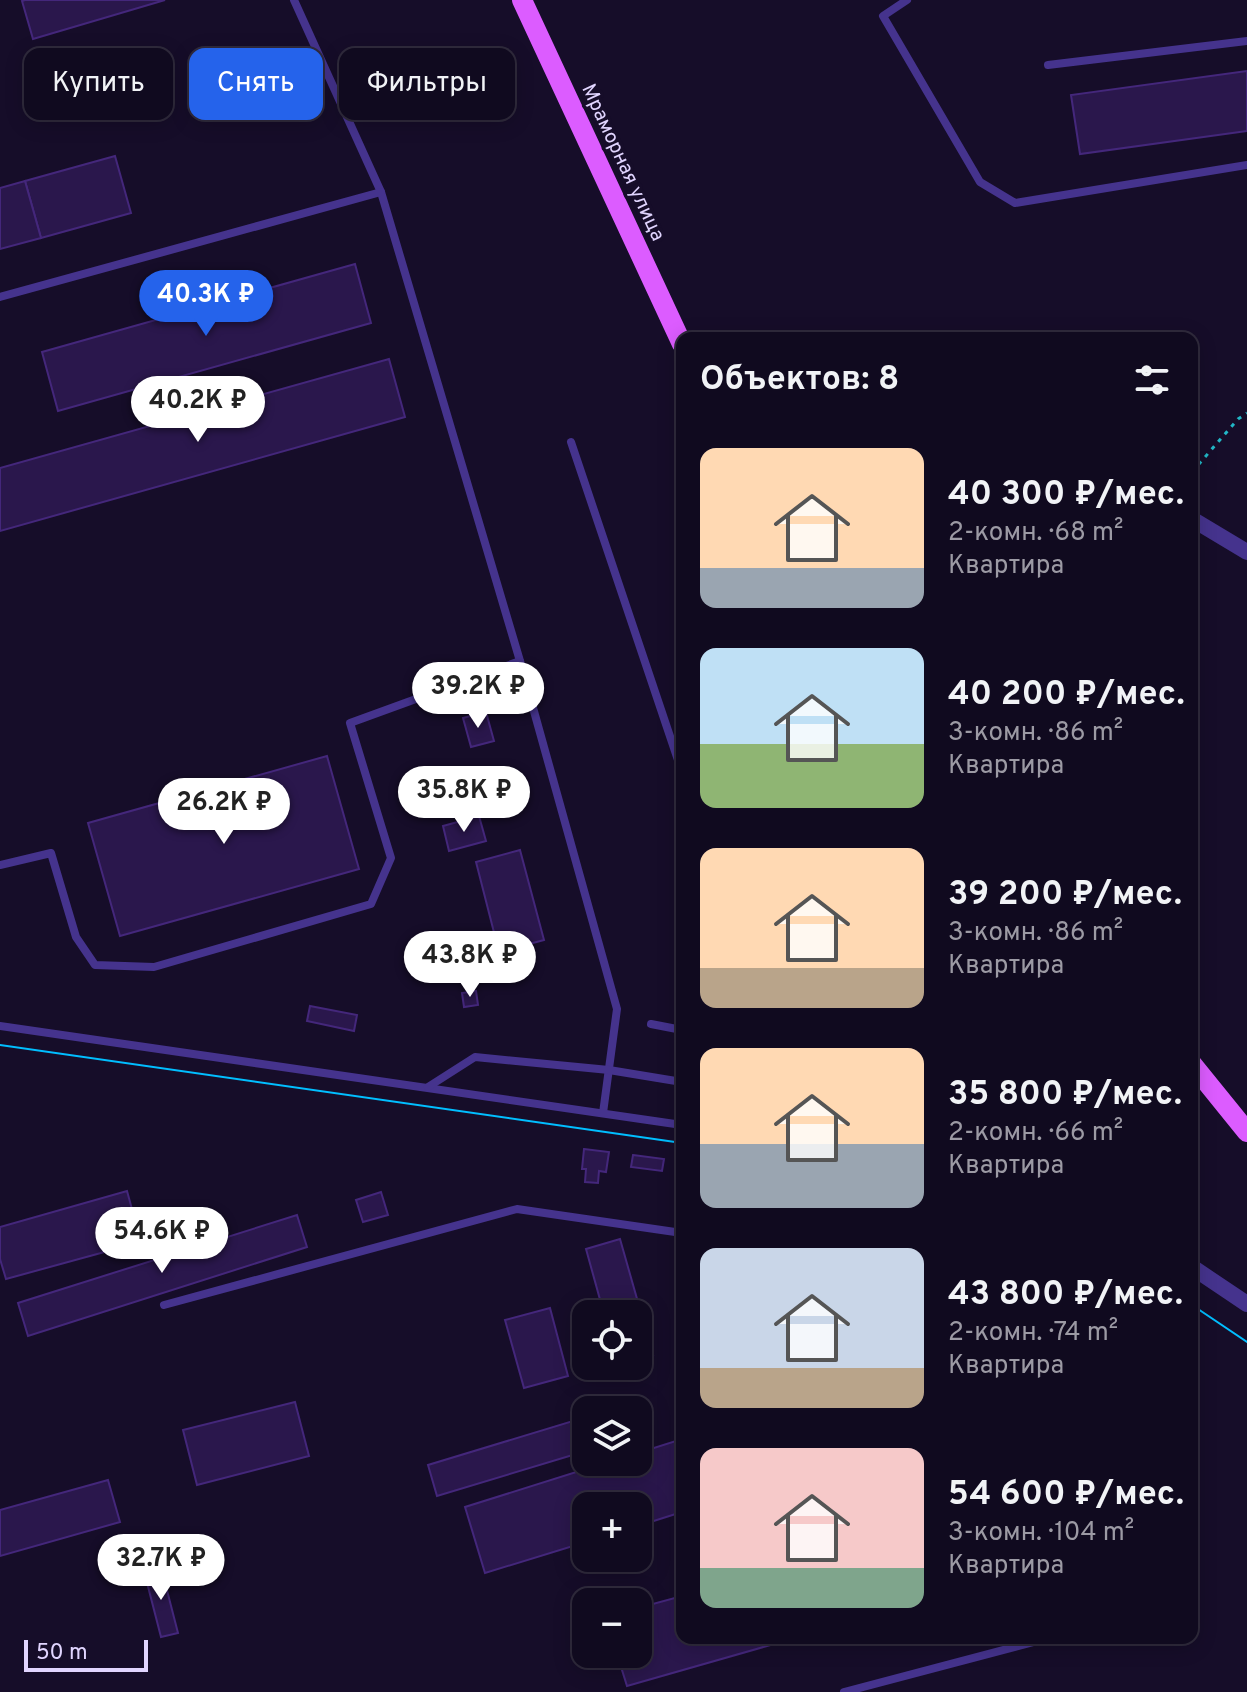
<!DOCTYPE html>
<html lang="ru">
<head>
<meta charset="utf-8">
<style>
  :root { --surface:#100a1f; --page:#191328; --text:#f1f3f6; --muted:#9c9aa4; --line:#302b3d; --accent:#2563eb }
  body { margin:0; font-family:Overpass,sans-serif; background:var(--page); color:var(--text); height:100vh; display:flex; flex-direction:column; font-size:30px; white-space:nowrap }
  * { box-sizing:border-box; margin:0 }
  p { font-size:26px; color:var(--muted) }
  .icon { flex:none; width:44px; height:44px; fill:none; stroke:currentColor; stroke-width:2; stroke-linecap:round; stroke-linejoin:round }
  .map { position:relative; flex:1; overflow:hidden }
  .sheet { position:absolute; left:676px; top:332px; width:522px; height:1312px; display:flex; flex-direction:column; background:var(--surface); border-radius:16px; box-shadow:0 4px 20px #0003,0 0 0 2px var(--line) }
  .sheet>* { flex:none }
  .banner { position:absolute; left:24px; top:48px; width:532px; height:72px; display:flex; gap:16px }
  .fabs { position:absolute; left:572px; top:1300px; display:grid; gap:16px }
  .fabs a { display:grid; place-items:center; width:80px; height:80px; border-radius:16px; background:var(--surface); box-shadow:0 4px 20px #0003,0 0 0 2px var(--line); font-size:40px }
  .scale { position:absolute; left:24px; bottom:20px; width:124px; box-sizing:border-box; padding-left:8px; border:4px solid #e1d5ff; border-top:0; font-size:22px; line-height:28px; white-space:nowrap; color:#e1d5ff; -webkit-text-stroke:6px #160d29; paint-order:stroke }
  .price { position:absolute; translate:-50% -68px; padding:0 18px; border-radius:28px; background:#fff; color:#222; font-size:26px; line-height:52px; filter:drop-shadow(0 2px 4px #0008) }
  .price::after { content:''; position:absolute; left:50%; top:48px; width:24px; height:18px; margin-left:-12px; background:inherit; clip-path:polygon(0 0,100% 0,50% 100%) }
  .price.active { background:var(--accent); color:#fff }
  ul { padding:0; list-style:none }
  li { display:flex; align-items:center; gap:24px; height:200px; padding:0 24px }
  li span { display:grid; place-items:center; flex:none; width:224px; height:160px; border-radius:16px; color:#555 }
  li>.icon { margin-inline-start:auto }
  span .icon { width:96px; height:96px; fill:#fffc; stroke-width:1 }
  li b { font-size:34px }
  h2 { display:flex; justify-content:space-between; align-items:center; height:96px; padding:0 24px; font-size:34px }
  .chip { padding:0 28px; border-radius:16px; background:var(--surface); box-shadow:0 4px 20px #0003,0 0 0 2px var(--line); font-size:28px; line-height:72px }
  .chip.active { background:var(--accent); color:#fff }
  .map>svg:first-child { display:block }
  .building { fill:#2a174c; stroke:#44277b; stroke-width:2 }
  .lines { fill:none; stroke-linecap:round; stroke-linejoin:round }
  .path { stroke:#22b7c6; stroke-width:3; stroke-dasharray:4 6; stroke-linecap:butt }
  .lane { stroke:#45338d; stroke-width:8 }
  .street { stroke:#45338d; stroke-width:16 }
  .primary { stroke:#dc5cff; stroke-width:20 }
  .tram { stroke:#01beff; stroke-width:2 }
  .labels { text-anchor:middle; stroke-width:7; stroke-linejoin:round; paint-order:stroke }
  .street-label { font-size:20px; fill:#e1d5ff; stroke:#160d29 }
</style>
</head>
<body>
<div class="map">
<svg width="1247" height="1692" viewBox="0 0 1247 1692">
  <rect width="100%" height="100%" fill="#160d29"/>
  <g class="building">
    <path d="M25 0H165L33 39 22 1Z"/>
    <path d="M1247 71V131L1080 154 1071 95Z"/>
    <path d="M115 156 131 213 41 238 25 181Z"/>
    <path d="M25 181 41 238 0 249V188Z"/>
    <path d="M355 264 371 323 58 411 42 352Z"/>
    <path d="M389 359 405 417 0 531V468Z"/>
    <path d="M486 712 494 741 471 747 463 718Z"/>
    <path d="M327 756 359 869 120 936 88 823Z"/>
    <path d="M479 816 486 841 449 851 443 826Z"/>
    <path d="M520 850 544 940 499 952 476 862Z"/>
    <path d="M476 991 478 1005 464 1007 462 993Z"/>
    <path d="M310 1006 357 1015 354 1031 307 1021Z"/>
    <path d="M584 1149 609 1152 606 1172 599 1171 598 1183 585 1182 586 1169H582Z"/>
    <path d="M633 1155 664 1159 662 1171 631 1167Z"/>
    <path d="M127 1191 141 1242 6 1279 0 1259V1227Z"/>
    <path d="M381 1192 388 1215 363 1222 356 1200Z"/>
    <path d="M297 1215 307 1247 28 1336 18 1303Z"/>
    <path d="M620 1239 653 1355 638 1359V1314H604L586 1249Z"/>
    <path d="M550 1308 568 1376 524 1388 505 1320Z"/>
    <path d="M638 1401 648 1432 638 1435V1410H608Z"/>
    <path d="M295 1402 309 1456 197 1485 183 1430Z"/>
    <path d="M586 1417V1451L437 1496 428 1465Z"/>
    <path d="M682 1439V1512L638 1526V1506H586V1542L485 1573 465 1507 608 1462H638V1453Z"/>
    <path d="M108 1480 120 1522 0 1556V1510Z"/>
    <path d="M161 1567 178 1633 161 1637 144 1571Z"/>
    <path d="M682 1596V1638H795L627 1686 617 1654H638V1608Z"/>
  </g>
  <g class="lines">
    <path class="path" d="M1192 472 1238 419 1247 413"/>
    <g class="lane">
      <path d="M294 0 381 192 520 661 617 1009 603 1113"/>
      <path d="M907 0 883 16 980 182 1015 203 1247 165"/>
      <path d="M1048 65 1247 41"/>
      <path d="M0 297 381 192"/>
      <path d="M571 442 682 772"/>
      <path d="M0 865 51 853 76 937 95 965 154 967 371 904 391 858 350 723 520 661"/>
      <path d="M651 1024 682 1030"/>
      <path d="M0 1026 682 1125"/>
      <path d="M428 1087 475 1057 609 1070 682 1082"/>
      <path d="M164 1305 517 1209 682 1233"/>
      <path d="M844 1692 1049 1638"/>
    </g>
    <g class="street">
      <path d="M1192 519 1247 552"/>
      <path d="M1192 1267 1247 1304"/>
    </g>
    <g class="primary">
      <path d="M522 0 682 344"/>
      <path d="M1192 1064 1247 1132"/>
    </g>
    <g class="tram">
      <path d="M0 1045 682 1143"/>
      <path d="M1192 1305 1247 1342"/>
    </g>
  </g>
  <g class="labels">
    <g class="street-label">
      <text transform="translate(624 162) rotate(65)" y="7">Мраморная улица</text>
    </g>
  </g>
</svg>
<div class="fabs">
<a><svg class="icon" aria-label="locate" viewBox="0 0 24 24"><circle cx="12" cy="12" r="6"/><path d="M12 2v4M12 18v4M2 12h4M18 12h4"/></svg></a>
<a><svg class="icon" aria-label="layers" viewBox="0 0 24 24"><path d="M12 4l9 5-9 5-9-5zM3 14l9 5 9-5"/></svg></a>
<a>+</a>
<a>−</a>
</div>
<div class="scale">50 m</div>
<b class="price active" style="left:206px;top:338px">40.3K ₽</b>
<b class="price" style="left:198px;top:444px">40.2K ₽</b>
<b class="price" style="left:478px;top:730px">39.2K ₽</b>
<b class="price" style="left:464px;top:834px">35.8K ₽</b>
<b class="price" style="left:224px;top:846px">26.2K ₽</b>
<b class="price" style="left:470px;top:999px">43.8K ₽</b>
<b class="price" style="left:162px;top:1275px">54.6K ₽</b>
<b class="price" style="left:161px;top:1602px">32.7K ₽</b>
<div class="banner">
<a class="chip">Купить</a>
<a class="chip active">Снять</a>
<a class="chip">Фильтры</a>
</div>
<section class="sheet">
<h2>Объектов: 8<svg class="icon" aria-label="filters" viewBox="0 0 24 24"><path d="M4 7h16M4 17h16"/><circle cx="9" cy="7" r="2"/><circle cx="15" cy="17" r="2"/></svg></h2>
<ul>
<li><span style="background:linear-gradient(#ffd9b3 75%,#9aa5b1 0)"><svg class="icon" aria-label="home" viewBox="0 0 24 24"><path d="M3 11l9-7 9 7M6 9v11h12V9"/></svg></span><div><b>40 300 ₽/мес.</b><p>2-комн. · 68 m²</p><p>Квартира</p></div></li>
<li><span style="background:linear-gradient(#bfe0f5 60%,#8fb573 0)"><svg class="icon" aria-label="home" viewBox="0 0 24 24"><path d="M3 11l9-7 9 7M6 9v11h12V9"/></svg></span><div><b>40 200 ₽/мес.</b><p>3-комн. · 86 m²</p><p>Квартира</p></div></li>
<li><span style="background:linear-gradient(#ffd9b3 75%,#b9a48a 0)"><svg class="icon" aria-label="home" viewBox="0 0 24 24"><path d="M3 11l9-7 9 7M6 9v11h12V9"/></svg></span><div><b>39 200 ₽/мес.</b><p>3-комн. · 86 m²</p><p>Квартира</p></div></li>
<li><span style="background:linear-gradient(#ffd9b3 60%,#9aa5b1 0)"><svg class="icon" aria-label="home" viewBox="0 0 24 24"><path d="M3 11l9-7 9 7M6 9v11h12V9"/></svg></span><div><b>35 800 ₽/мес.</b><p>2-комн. · 66 m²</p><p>Квартира</p></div></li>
<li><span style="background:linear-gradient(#c9d6e8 75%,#b9a48a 0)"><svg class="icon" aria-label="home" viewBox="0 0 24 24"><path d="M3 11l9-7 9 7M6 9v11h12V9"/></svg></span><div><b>43 800 ₽/мес.</b><p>2-комн. · 74 m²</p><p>Квартира</p></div></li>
<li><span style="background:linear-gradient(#f6c9c9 75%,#7fa58c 0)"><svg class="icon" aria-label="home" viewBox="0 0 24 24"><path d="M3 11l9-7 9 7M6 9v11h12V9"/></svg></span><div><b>54 600 ₽/мес.</b><p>3-комн. · 104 m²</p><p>Квартира</p></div></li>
</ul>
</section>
</div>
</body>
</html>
